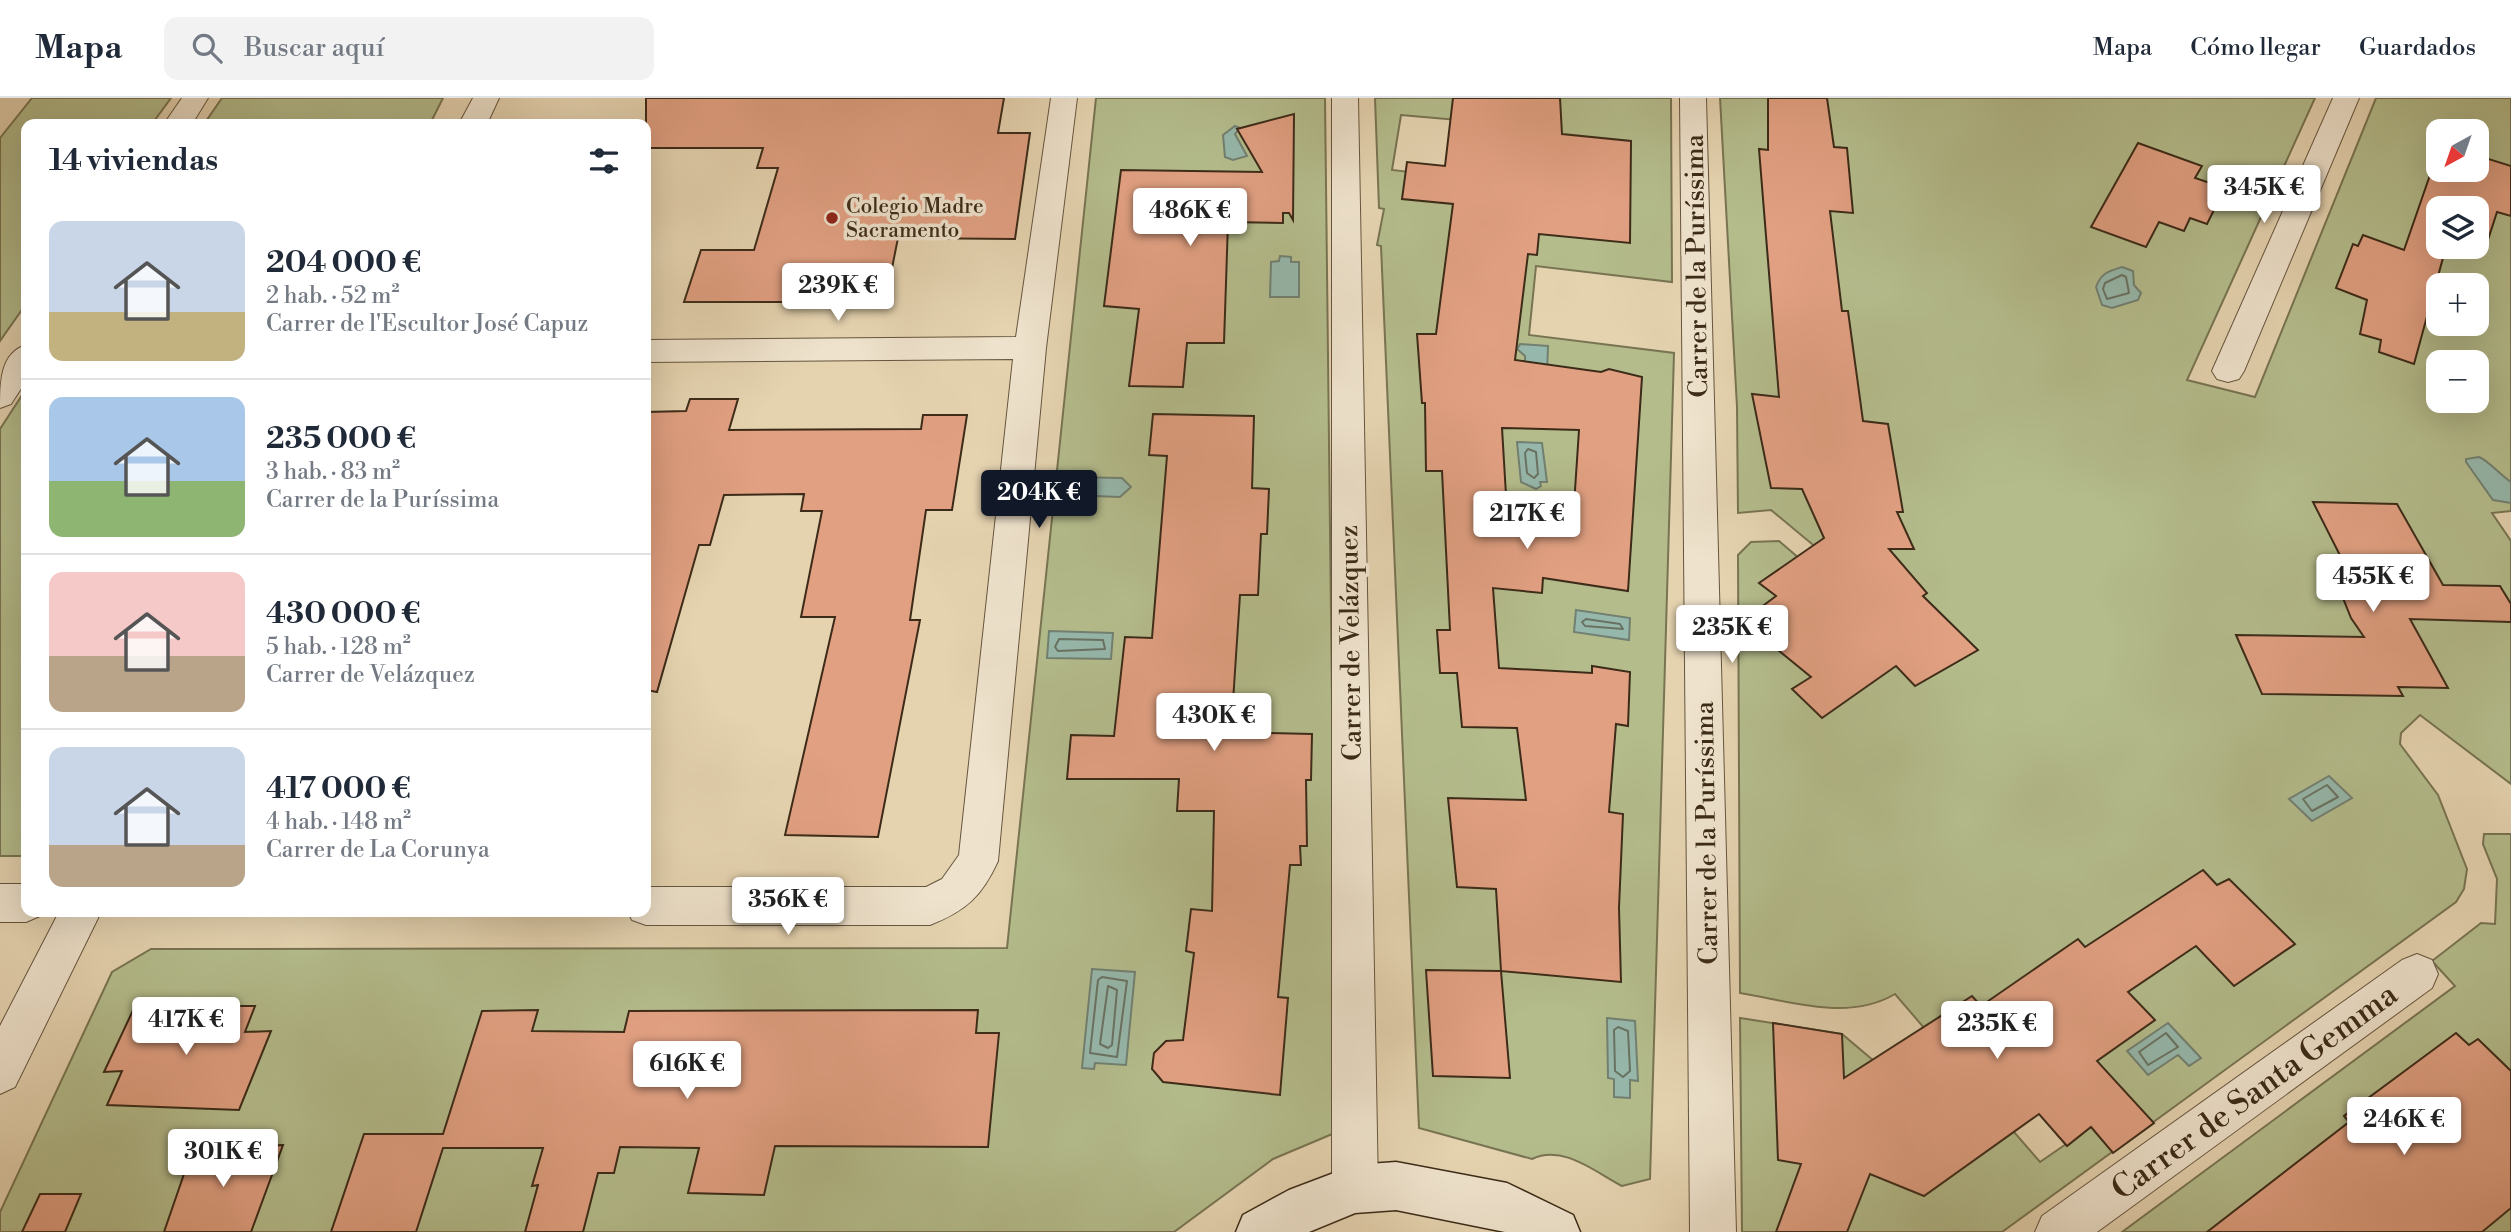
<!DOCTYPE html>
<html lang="es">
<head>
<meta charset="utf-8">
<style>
  :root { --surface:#fff; --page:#f2f2f3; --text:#1f2937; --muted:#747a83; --line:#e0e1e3; --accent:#111827 }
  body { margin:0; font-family:"Libre Bodoni",serif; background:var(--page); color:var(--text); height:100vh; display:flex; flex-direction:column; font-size:26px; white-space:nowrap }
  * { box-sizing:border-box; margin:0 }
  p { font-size:23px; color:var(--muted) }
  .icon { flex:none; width:38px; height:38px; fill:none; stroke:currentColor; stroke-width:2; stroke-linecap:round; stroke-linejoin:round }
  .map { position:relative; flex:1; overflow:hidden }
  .details { position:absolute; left:21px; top:21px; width:630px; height:798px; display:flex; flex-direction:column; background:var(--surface); border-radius:14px; box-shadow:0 7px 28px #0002 }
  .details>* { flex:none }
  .needle { width:46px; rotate:220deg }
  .buttons { position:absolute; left:2426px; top:21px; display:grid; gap:14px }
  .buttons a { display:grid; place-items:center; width:63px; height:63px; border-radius:14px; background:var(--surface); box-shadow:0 7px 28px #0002; font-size:35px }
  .price { position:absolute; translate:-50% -60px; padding:0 16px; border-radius:7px; background:#fff; color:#222; font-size:23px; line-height:46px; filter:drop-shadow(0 2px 4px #0008) }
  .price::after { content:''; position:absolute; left:50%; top:42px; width:21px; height:16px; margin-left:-10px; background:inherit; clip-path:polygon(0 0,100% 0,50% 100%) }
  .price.current { background:var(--accent); color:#fff }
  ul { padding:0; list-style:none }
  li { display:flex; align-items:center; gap:21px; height:175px; padding:0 28px }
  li+li { border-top:2px solid var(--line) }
  li span { display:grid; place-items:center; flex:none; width:196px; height:140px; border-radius:14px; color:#555 }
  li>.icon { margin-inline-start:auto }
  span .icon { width:84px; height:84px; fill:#fffc; stroke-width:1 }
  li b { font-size:30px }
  h2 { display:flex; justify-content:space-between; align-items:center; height:84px; padding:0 28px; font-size:30px }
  header { display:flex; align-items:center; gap:42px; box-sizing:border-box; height:98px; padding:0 35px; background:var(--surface); border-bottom:2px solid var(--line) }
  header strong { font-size:33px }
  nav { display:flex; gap:38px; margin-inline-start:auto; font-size:24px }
  .search { width:490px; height:63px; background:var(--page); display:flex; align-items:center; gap:18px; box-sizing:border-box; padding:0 24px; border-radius:14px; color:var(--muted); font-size:26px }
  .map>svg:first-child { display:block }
  .green { fill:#b4bc8c; stroke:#787452; stroke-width:2; fill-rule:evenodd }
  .water { fill:#96b8ac; stroke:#728071; stroke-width:2 }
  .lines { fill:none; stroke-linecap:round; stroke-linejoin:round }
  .shore { stroke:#697262; stroke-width:2 }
  .building { fill:#e1a082; stroke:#3c2b18; stroke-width:2; fill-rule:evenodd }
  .street-casing { stroke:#66553e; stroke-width:2 }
  .secondary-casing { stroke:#3c2b18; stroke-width:3 }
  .street { fill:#eee2cc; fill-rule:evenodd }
  .secondary { fill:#eee2cc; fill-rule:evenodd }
  .poi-dot { fill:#8f2418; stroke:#eee2cc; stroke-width:2.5 }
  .labels { text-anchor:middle; stroke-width:7; stroke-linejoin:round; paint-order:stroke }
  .far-poi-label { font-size:21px; fill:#3c2b18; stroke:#eee2cc; text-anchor:start }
  .street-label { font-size:26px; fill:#3c2b18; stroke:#eee2cc }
  .near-street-label { font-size:32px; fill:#3c2b18; stroke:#eee2cc }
</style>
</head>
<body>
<header>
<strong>Mapa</strong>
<div class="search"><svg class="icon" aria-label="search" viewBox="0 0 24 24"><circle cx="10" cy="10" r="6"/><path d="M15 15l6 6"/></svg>Buscar aquí</div>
<nav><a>Mapa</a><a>Cómo llegar</a><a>Guardados</a></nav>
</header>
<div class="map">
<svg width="2511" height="1134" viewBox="0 0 2511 1134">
  <rect width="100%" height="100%" fill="#e5d3b0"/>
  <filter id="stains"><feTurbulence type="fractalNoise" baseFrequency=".00286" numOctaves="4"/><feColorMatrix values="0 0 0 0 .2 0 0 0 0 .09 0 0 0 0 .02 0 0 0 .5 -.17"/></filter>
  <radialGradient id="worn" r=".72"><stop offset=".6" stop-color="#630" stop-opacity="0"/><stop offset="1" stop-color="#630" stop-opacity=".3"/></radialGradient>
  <g class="green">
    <path d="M32 0H171L152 26H26V206L0 243V40Z"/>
    <path d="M222 0H443L430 26H204Z"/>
    <path d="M1096 0H1325L1337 1034 1273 1061 1174 1134H0V1114L112 874 151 851 1007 850Z"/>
    <path d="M1375 0H1671L1672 184 1536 168 1529 237 1674 255 1650 1081 1622 1088C1595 1074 1563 1046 1532 1061L1419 1030 1381 148 1377 147 1384 111 1379 110ZM1401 17 1549 30 1543 90 1392 72Z"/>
    <path d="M1720 0H2315L2187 282 2255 299 2376 0H2511V413L2492 415 2511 443V686L2420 617 2401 635 2400 646 2438 697 2467 771 2464 791 2456 804 2002 1134H1742L1740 920 1842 936 1874 963 1967 980 1895 896C1848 924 1790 903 1740 895L1738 457 1751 444 1779 443 1876 526 1895 515 1771 412 1738 415 1737 309ZM2438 33H2476V72H2438ZM2438 110H2476V149H2438ZM2438 187H2476V226H2438ZM2438 264H2476V303H2438ZM1967 980 2114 1013 2040 1064Z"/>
    <path d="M26 291V758H0V331Z"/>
    <path d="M2484 736H2511V1134H2122L2455 888 2432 863 2481 825 2495 826 2497 781 2483 746Z"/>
  </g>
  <g class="water">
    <path d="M1235 28 1240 30 1235 36 1247 58 1233 62 1225 59 1223 37Z"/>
    <path d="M1280 158 1291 159V164H1299V199H1270L1271 164 1279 163Z"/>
    <path d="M2122 169 2133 173 2134 187 2141 195 2138 202 2112 210 2102 207 2096 189C2101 175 2109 173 2122 169Z"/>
    <path d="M1520 246 1548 248 1547 276 1525 274V258L1517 251Z"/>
    <path d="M1517 344 1542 345 1547 384H1540L1541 388 1536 391 1521 384Z"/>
    <path d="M2479 359C2488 362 2500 377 2511 384V405L2493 402 2466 364V361Z"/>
    <path d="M1071 379 1122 380 1131 389 1120 399 1069 397Z"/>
    <path d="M1576 512 1630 520 1629 542 1574 534Z"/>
    <path d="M1049 533 1113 535 1111 561 1047 560Z"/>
    <path d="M2329 678 2352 700 2312 723 2289 701Z"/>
    <path d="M1092 871 1135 874 1126 967 1095 965 1094 971 1082 970Z"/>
    <path d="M1607 920 1635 923 1638 983 1630 982V1000L1614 999V981L1608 980Z"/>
    <path d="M2168 925 2201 960 2189 968 2178 957 2148 977 2127 953Z"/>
  </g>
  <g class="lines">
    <g class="shore">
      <path d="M2122 177 2126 179 2129 195 2107 201 2103 191 2105 185Z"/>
      <path d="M1528 351 1536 354 1538 376 1534 380 1527 375 1525 355Z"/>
      <path d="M1586 521 1620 526 1623 531 1585 528 1582 524Z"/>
      <path d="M1059 541 1103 542 1105 551 1058 553 1055 549Z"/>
      <path d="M2327 687 2338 699 2312 713 2303 701Z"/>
      <path d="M1102 879 1127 883 1117 959 1090 955 1098 882Z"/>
      <path d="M1108 888 1117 892 1112 947 1108 950 1100 946Z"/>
      <path d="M1618 929 1628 933 1630 973 1623 979 1615 973 1614 932Z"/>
      <path d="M2166 935 2178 949 2148 967 2139 954Z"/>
    </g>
  </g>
  <g class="building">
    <path d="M646 0H1004L998 35H1030L1015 141 898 140 888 190H791L786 204H684L701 152H754L778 70H757L763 50H646Z"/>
    <path d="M1453 0H1560L1562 36 1631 43 1630 145 1539 136 1537 157 1528 156 1515 262 1601 274 1609 271 1642 279 1628 493 1543 480 1542 495 1493 490 1499 570 1592 575V568L1630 574 1628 628 1616 626 1609 714 1623 716 1619 810 1621 884 1501 873 1510 980 1433 978 1426 872 1501 873 1496 791 1457 789 1448 700 1526 702 1517 630 1462 629 1457 575H1440L1437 532H1450L1442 373H1426L1425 305H1422L1417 236H1436L1453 106 1402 101 1407 64 1445 68ZM1502 330 1579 332 1574 407 1506 397Z"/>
    <path d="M1768 0H1827L1834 49 1847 50 1853 115 1830 113 1842 213H1848L1863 323 1888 326 1903 414H1897L1914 451H1889L1927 495 1923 498 1978 552 1915 588 1896 568 1822 620 1792 591 1811 579 1767 543 1779 534 1764 521 1773 515 1764 507 1776 498 1759 485 1824 440 1802 391 1771 390 1752 296 1779 299 1759 51 1768 52Z"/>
    <path d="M1294 16 1293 122 1289 115H1283V125L1228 124 1224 245H1187L1183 289 1129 288 1139 211 1104 208 1121 72 1262 74 1237 31Z"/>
    <path d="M2138 45 2202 68 2195 80 2225 90 2207 126 2190 120 2184 133 2159 124 2146 149 2091 129Z"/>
    <path d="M2438 54V72H2476V57L2511 68V118L2497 114 2485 151 2476 148V110H2438V149H2446L2414 266 2379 254 2381 242 2360 236 2367 202 2336 190 2353 146 2358 148 2363 137 2404 152Z"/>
    <path d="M690 301H738L729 332 921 331 923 317H967L952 412H926L910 522H920L878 739 785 737 835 519H801L822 413H801L804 396 724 397 710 447H699L657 594 646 592V314L686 313Z"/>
    <path d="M1153 316 1254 318 1252 390 1269 391 1267 436H1261L1258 497H1240L1231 634 1312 636 1311 682H1306L1307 748H1300L1301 767H1290L1278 899 1288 900 1280 997 1163 984 1152 971 1154 955 1166 943 1183 942 1194 855 1186 853 1191 811 1212 813 1214 713H1177L1179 681H1067L1071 637 1114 638 1125 539 1152 540 1167 358 1149 357Z"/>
    <path d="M2313 404 2397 406 2443 487 2500 488 2511 506V524L2410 521 2448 590 2398 589 2403 598 2262 596 2236 537 2364 539 2351 520 2337 485H2354Z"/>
    <path d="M2203 772 2217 787 2229 781 2295 846 2234 888 2196 848 2128 894 2155 922 2097 963 2154 1025 2113 1055 2091 1029 2067 1048 2039 1016 1924 1098 1870 1076 1847 1134H1776L1801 1066 1778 1062 1773 925 1842 936 1844 980 1972 898 1981 908 2078 841 2085 849Z"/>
    <path d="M135 908H255L245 934 271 933 239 1012 107 1007 122 973 104 974Z"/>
    <path d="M538 912 532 933 624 934 629 913 978 912 976 935H999L988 1049 775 1048 764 1097 688 1095 699 1050 620 1049 614 1075H598L583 1134H525L538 1087 532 1088 543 1050H443L416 1134H331L364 1036H443L482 913Z"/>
    <path d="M2456 935 2469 947 2478 941 2511 973V1110L2482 1134H2207L2349 1024 2344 1018Z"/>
    <path d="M283 1047 251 1134H164L193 1050Z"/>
    <path d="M40 1096H81L65 1134H22Z"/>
  </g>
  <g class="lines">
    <defs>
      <g id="street">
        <path d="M182 0H208L192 26H164Z"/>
        <path d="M473 0H499L487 26H459Z"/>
        <path d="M1051 0H1077L1046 250 998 763C982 798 966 813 930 827H646L632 822 628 814H646V789H926L942 781 959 757 1013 261 646 264V242L1016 239Z"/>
        <path d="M1332 0H1358L1378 1091 1371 1107 1355 1114 1339 1107 1332 1091Z"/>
        <path d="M1680 0H1706L1736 1134H1690Z"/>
        <path d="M2333 0H2359L2244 273 2239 281 2228 284 2217 281 2212 273Z"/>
        <path d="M26 247V283L11 306 0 310C0 285 0 255 26 247Z"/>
        <path d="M0 786H26V814H43L40 818 26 824H0Z"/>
        <path d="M59 814H101L15 989 0 996V928Z"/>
        <path d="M2417 856 2432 862 2438 876 2432 890 2097 1134H2035L2042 1118 2402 862Z"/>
      </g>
      <path id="secondary" d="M1396 1064 1507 1085 1573 1117 1580 1134H1505L1396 1112 1355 1115 1309 1134H1236L1243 1117 1289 1092 1355 1067Z"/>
    </defs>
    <use href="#street" class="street-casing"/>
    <use href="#secondary" class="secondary-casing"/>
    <use href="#street" class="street"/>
    <use href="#secondary" class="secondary"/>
  </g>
  <circle class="poi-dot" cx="832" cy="120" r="7"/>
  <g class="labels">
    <g class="far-poi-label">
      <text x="846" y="115">Colegio Madre<tspan x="846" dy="24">Sacramento</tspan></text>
    </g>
    <g class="street-label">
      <text transform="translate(1696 168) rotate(-91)" y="9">Carrer de la Puríssima</text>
      <text transform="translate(1350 545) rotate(-91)" y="9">Carrer de Velázquez</text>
      <text transform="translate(1706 735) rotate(-91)" y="9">Carrer de la Puríssima</text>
    </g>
    <g class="near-street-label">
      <text transform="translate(2254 993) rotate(-36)" y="11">Carrer de Santa Gemma</text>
    </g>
  </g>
  <rect width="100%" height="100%" filter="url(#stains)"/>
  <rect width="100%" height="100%" fill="url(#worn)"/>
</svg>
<div class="buttons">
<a><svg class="needle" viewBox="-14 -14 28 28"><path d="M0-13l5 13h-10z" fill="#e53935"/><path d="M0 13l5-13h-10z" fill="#747a83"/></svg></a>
<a><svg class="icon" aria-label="layers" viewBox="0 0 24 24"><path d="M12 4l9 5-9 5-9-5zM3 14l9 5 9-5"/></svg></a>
<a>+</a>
<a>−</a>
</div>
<b class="price" style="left:2264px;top:127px">345K €</b>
<b class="price" style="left:1190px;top:150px">486K €</b>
<b class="price" style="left:838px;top:225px">239K €</b>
<b class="price current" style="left:1039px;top:432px">204K €</b>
<b class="price" style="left:1527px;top:453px">217K €</b>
<b class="price" style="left:2373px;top:516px">455K €</b>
<b class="price" style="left:1732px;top:567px">235K €</b>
<b class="price" style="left:1214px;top:655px">430K €</b>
<b class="price" style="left:788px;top:839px">356K €</b>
<b class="price" style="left:186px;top:959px">417K €</b>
<b class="price" style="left:1997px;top:963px">235K €</b>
<b class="price" style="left:687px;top:1003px">616K €</b>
<b class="price" style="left:2404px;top:1059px">246K €</b>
<b class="price" style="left:223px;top:1091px">301K €</b>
<section class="details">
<h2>14 viviendas<svg class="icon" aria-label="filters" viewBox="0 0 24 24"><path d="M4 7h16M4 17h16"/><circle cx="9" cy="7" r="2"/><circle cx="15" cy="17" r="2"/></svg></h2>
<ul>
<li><span style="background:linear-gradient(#c9d6e8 65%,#c2b280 0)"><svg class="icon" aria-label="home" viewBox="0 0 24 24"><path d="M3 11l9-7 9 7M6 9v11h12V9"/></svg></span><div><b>204 000 €</b><p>2 hab. · 52 m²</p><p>Carrer de l'Escultor José Capuz</p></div></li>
<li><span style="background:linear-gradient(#a9c7e8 60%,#8fb573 0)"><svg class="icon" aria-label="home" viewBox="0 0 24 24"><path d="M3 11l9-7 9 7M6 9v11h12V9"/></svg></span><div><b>235 000 €</b><p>3 hab. · 83 m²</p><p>Carrer de la Puríssima</p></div></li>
<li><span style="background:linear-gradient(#f6c9c9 60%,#b9a48a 0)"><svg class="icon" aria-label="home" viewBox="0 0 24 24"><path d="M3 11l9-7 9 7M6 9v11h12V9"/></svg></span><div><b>430 000 €</b><p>5 hab. · 128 m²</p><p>Carrer de Velázquez</p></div></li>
<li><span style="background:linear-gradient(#c9d6e8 70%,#b9a48a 0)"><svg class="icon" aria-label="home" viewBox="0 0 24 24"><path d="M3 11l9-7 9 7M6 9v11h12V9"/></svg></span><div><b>417 000 €</b><p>4 hab. · 148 m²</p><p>Carrer de La Corunya</p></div></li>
</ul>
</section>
</div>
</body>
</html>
